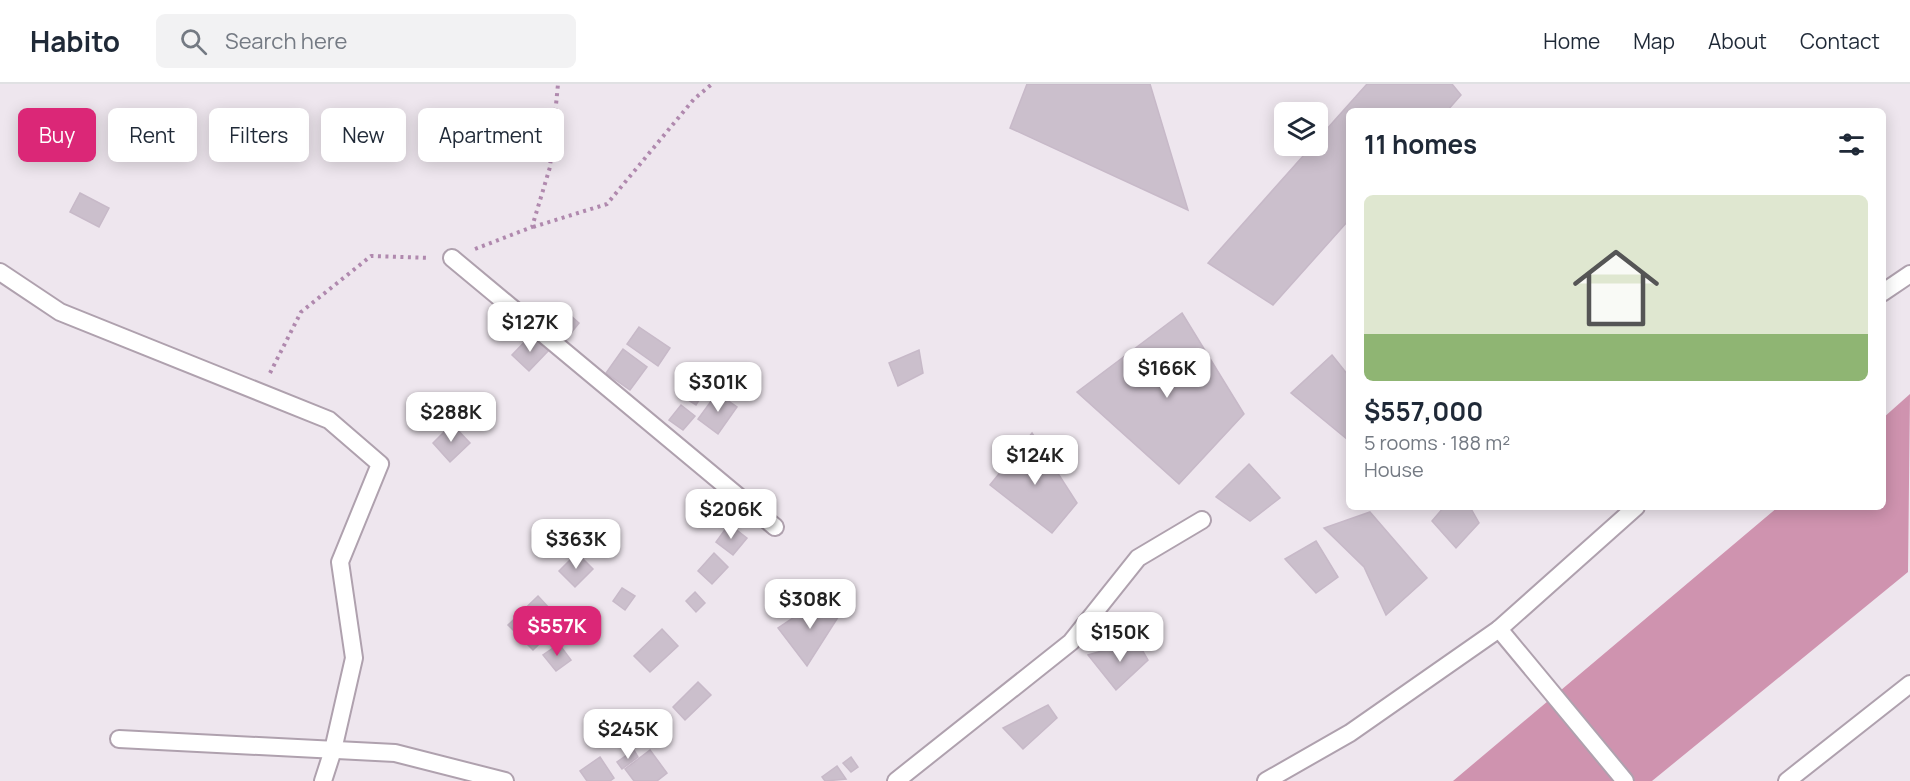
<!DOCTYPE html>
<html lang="en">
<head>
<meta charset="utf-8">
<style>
  :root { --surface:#fff; --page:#f2f2f3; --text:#1f2937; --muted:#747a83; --line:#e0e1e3; --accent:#db2777 }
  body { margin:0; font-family:Manrope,sans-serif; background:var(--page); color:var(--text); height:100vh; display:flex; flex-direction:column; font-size:22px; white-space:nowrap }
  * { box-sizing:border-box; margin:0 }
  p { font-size:20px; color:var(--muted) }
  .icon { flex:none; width:33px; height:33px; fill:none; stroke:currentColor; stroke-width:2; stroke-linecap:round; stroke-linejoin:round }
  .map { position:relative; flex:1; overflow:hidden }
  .details { position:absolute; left:1346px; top:24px; width:540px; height:402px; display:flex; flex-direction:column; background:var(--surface); border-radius:9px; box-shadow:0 3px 15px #0003 }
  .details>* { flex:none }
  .banner { position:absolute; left:18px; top:24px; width:570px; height:54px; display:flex; gap:12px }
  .tools { position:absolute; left:1274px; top:18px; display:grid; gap:12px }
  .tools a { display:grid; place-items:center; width:54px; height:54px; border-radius:9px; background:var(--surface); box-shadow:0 3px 15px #0003; font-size:30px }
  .price { position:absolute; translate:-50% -51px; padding:0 14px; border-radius:12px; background:#fff; color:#222; font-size:20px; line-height:39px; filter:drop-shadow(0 2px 3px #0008) }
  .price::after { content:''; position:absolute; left:50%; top:36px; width:18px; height:14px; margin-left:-9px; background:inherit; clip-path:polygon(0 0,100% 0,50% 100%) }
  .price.current { background:var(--accent); color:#fff }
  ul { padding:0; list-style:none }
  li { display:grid; align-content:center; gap:12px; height:318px; padding:0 18px }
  li span { display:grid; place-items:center; height:186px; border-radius:9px; color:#555 }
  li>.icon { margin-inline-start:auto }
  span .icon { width:108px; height:108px; fill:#fffc; stroke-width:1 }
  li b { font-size:26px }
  h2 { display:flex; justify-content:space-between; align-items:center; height:72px; padding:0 18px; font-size:26px }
  .tag { padding:0 21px; border-radius:9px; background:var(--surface); box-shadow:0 3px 15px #0003; font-size:21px; line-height:54px }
  .tag.current { background:var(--accent); color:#fff }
  header { display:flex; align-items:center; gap:36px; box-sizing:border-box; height:84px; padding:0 30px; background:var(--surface); border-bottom:2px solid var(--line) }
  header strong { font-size:28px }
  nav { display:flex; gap:33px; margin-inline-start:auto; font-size:21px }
  .search { width:420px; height:54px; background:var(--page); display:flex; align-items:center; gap:15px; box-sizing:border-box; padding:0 21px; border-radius:9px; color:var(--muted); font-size:22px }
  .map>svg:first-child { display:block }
  .water { fill:#cf93af }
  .building { fill:#cbbfcc; stroke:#c7b9c8; stroke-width:1.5 }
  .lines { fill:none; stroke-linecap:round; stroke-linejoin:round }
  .minor-casing { stroke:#afa1ae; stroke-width:20 }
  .path { stroke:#b089ae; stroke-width:4; stroke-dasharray:3 4.5; stroke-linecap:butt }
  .minor { stroke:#fff; stroke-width:16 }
</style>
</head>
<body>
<header>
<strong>Habito</strong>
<div class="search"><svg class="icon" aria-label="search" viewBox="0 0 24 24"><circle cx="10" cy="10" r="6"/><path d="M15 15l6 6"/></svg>Search here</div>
<nav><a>Home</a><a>Map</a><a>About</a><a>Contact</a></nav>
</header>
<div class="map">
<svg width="1910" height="697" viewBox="0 0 1910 697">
  <rect width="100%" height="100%" fill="#eee6ee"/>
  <path class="water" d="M1910 310 1908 488 1652 697H1453L1778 423H1882L1883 334Z"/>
  <g class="building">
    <path d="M1027 0H1150L1188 126 1010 44Z"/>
    <path d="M1367 0H1452L1461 11 1447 27H1348V137L1273 221 1208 179 1312 62H1317V56Z"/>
    <path d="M80 109 109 124 99 143 70 128Z"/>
    <path d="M561 223 579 239 567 254 548 239Z"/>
    <path d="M1182 229 1244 330 1179 400 1077 308Z"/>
    <path d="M639 243 670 264 658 282 627 260Z"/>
    <path d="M532 250 549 266 529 287 512 271Z"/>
    <path d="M623 265 647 283 630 306 606 289Z"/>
    <path d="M919 266 923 289 898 302 889 279Z"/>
    <path d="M1332 271 1348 291V356L1291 309Z"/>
    <path d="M699 292 710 299 696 321 685 314Z"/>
    <path d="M717 309 737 323 718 350 698 335Z"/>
    <path d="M681 321 695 332 683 346 669 336Z"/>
    <path d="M452 340 470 359 450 378 433 359Z"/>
    <path d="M1032 349 1077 419 1052 449 990 401Z"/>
    <path d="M1249 380 1280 414 1250 437 1216 413Z"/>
    <path d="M1444 423H1470L1479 439 1456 464 1432 437Z"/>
    <path d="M1370 428 1427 494 1386 531 1364 483 1324 444Z"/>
    <path d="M729 440 747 454 733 471 716 458Z"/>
    <path d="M1316 457 1338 493 1316 509 1285 475Z"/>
    <path d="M577 469 593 485 575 503 559 487Z"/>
    <path d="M714 469 728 483 712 500 698 487Z"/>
    <path d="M622 504 635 512 625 526 613 517Z"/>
    <path d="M695 508 705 519 696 528 686 517Z"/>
    <path d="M538 512 562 538 533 566 508 541Z"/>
    <path d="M814 520 842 527 807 582 778 544Z"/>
    <path d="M662 545 678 562 650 588 634 572Z"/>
    <path d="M1137 557 1148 576 1116 606 1088 571Z"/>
    <path d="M559 560 571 576 556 587 543 571Z"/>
    <path d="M698 598 711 611 685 636 673 623Z"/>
    <path d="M1048 621 1057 634 1023 665 1003 644Z"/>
    <path d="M640 639 646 647 632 656 627 649Z"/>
    <path d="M634 666 638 673 622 685 617 678Z"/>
    <path d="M650 666 667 689 657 697H634L625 685Z"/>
    <path d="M600 673 614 694 610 697H587L580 687Z"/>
    <path d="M851 673 858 683 851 688 843 679Z"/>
    <path d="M837 682 846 695 825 697 822 693Z"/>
  </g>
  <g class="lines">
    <defs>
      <g id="minor">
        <path d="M452 174 775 443"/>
        <path d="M0 188 60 228 329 336 380 380 340 478 354 574 333 666 323 697"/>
        <path d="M1882 209 1910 190"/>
        <path d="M1499 545 1625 697"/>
        <path d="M119 655 395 669 505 697"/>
        <path d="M896 697 1071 558 1138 474 1202 436"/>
        <path d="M1266 697 1350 649 1499 545 1636 423"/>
        <path d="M1787 697 1910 600"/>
      </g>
    </defs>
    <use href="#minor" class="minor-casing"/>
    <g class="path">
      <path d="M533 143 607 120 694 15 712 0"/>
      <path d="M475 165 532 143 550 83 558 0"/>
      <path d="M270 289 301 228 371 172 430 174"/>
    </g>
    <use href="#minor" class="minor"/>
  </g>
</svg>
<div class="tools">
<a><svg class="icon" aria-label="layers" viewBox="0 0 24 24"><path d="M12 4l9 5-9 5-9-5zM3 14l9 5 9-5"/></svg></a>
</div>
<b class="price" style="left:530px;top:269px">$127K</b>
<b class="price" style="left:1167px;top:315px">$166K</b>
<b class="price" style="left:718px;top:329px">$301K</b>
<b class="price" style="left:451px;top:359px">$288K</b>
<b class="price" style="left:1035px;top:402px">$124K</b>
<b class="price" style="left:731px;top:456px">$206K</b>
<b class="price" style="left:576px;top:486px">$363K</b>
<b class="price" style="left:810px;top:546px">$308K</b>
<b class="price current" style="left:557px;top:573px">$557K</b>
<b class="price" style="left:1120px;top:579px">$150K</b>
<b class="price" style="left:628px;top:676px">$245K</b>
<div class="banner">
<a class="tag current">Buy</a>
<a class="tag">Rent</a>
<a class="tag">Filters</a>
<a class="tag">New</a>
<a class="tag">Apartment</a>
</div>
<section class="details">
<h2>11 homes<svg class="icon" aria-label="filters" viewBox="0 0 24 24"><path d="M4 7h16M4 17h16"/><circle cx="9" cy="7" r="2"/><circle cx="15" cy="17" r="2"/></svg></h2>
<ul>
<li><span style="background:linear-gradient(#dfe7d0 75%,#8fb573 0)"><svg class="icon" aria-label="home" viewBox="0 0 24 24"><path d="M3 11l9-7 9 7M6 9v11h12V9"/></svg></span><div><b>$557,000</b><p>5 rooms · 188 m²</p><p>House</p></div></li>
</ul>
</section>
</div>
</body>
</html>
